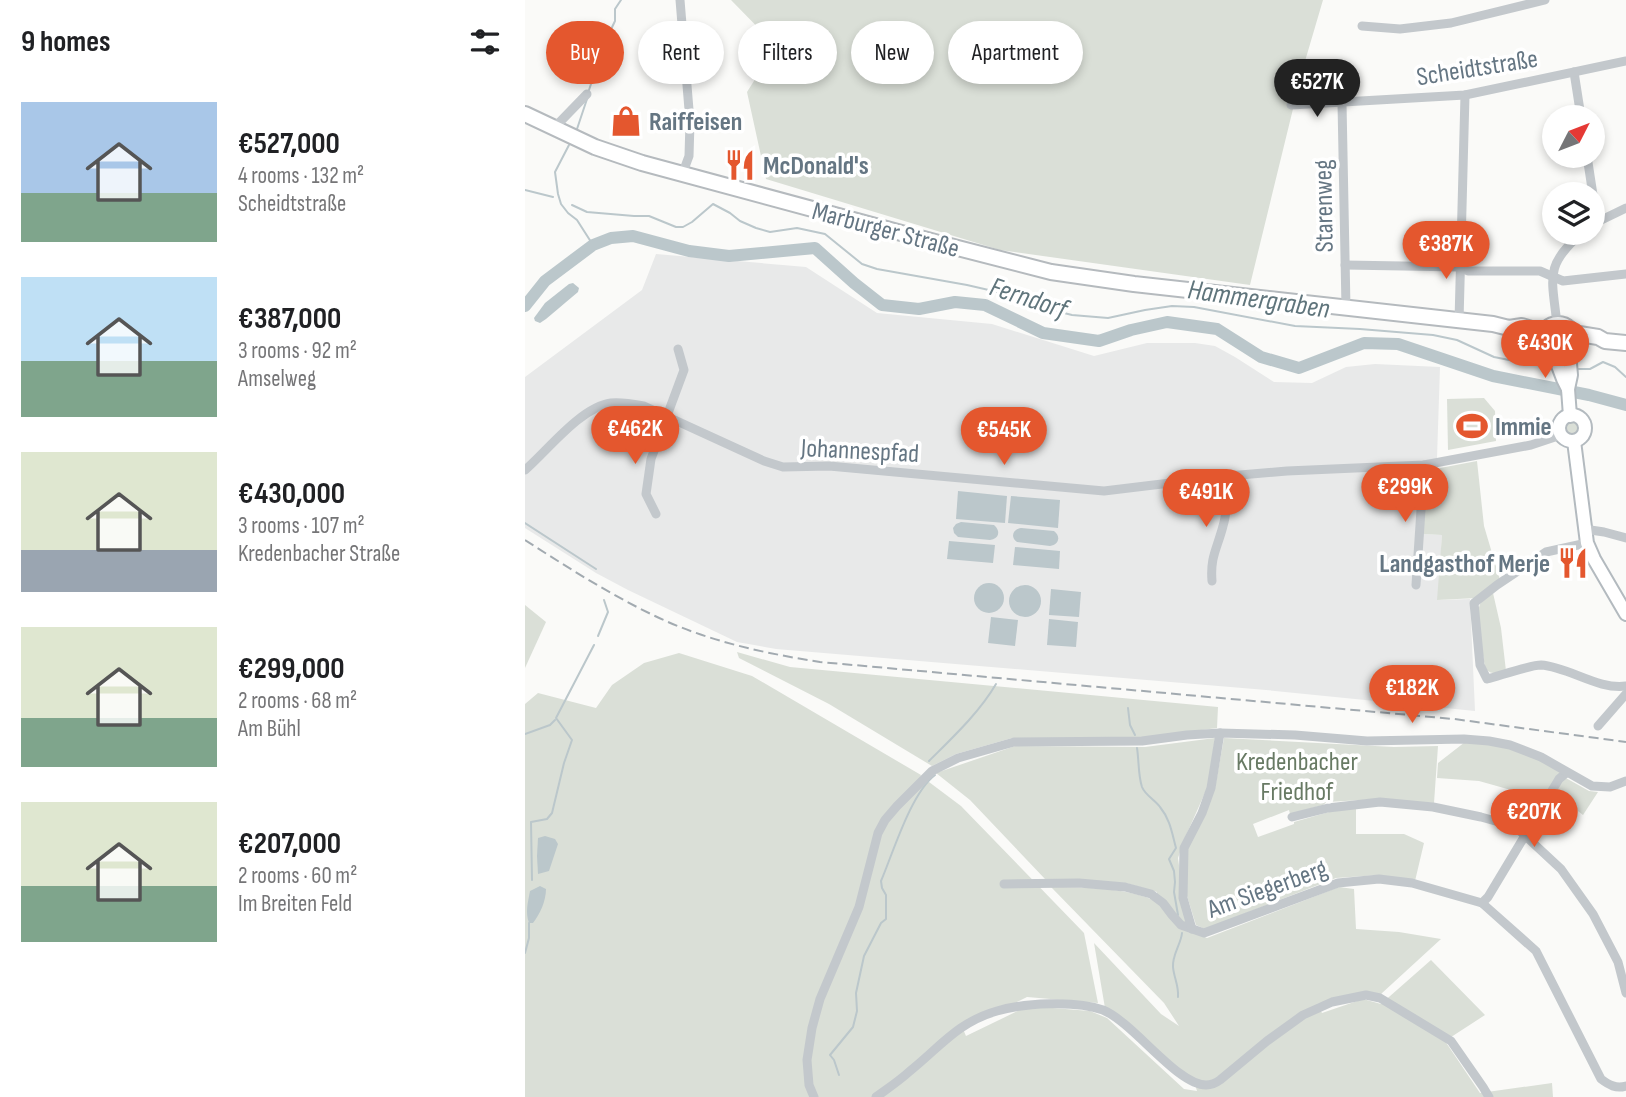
<!DOCTYPE html>
<html lang="en">
<head>
<meta charset="utf-8">
<style>
  :root { --surface:#fff; --page:#f6f6f6; --text:#202124; --muted:#757577; --accent:#e4572e }
  body { margin:0; font-family:"Sofia Sans Condensed",sans-serif; background:var(--page); color:var(--text); height:100vh; display:flex; flex-direction:column; font-size:26px; white-space:nowrap }
  * { box-sizing:border-box; margin:0 }
  p { font-size:23px; color:var(--muted) }
  .icon { flex:none; width:38px; height:38px; fill:none; stroke:currentColor; stroke-width:2; stroke-linecap:round; stroke-linejoin:round }
  .map { position:relative; flex:1; overflow:hidden }
  .sheet { display:flex; flex-direction:column; background:var(--surface); width:525px }
  .sheet>* { flex:none }
  .banner { position:absolute; left:21px; top:21px; width:665px; height:63px; display:flex; gap:14px }
  .needle { width:46px; rotate:48deg }
  .fabs { position:absolute; left:1017px; top:105px; display:grid; gap:14px }
  .fabs a { display:grid; place-items:center; width:63px; height:63px; border-radius:50%; background:var(--surface); box-shadow:0 4px 10px #0003; font-size:35px }
  .price { position:absolute; translate:-50% -60px; padding:0 16px; border-radius:24px; background:var(--accent); color:#fff; font-size:23px; line-height:46px; filter:drop-shadow(0 2px 4px #0008) }
  .price::after { content:''; position:absolute; left:50%; top:42px; width:21px; height:16px; margin-left:-10px; background:inherit; clip-path:polygon(0 0,100% 0,50% 100%) }
  .price.active { background:#222; color:#fff }
  ul { padding:0; list-style:none }
  li { display:flex; align-items:center; gap:21px; height:175px; padding:0 21px }
  li span { display:grid; place-items:center; flex:none; width:196px; height:140px; border-radius:0px; color:#555 }
  li>.icon { margin-inline-start:auto }
  span .icon { width:84px; height:84px; fill:#fffc; stroke-width:1 }
  li b { font-size:30px }
  h2 { display:flex; justify-content:space-between; align-items:center; height:84px; padding:0 21px; font-size:30px }
  .chip { padding:0 24px; border-radius:32px; background:var(--surface); box-shadow:0 4px 10px #0003; font-size:24px; line-height:63px }
  .chip.active { background:var(--accent); color:#fff }
  main { display:flex; flex:1; min-height:0 }
  .map>svg:first-child { display:block }
  .built { fill:#e8e9e9 }
  .green { fill:#dadfd7 }
  .water { fill:#bbc7cb }
  .lines { fill:none; stroke-linecap:round; stroke-linejoin:round }
  .stream { stroke:#bbc7cb; stroke-width:2 }
  .river { stroke:#bbc7cb; stroke-width:12 }
  .secondary-casing { stroke:#b3babf; stroke-width:16 }
  .primary-casing { stroke:#b5babe; stroke-width:18 }
  .minor { stroke:#c3c8cc; stroke-width:9 }
  .secondary { stroke:#fff; stroke-width:12 }
  .primary { stroke:#fff; stroke-width:14 }
  .rail { stroke:#a2aab0; stroke-width:2; stroke-dasharray:10 5; stroke-linecap:butt }
  .labels { text-anchor:middle; stroke-width:7; stroke-linejoin:round; paint-order:stroke }
  .street-label { font-size:26px; fill:#657683; stroke:#fff }
  .poi-label { font-size:26px; font-weight:bold; fill:#657683; stroke:#fff; text-anchor:start }
  .park-label { font-size:26px; fill:#687a64; stroke:#fff }
  .water-label { font-size:28px; font-style:italic; fill:#60757c; stroke:#fff }
</style>
</head>
<body>
<main>
<section class="sheet">
<h2>9 homes<svg class="icon" aria-label="filters" viewBox="0 0 24 24"><path d="M4 7h16M4 17h16"/><circle cx="9" cy="7" r="2"/><circle cx="15" cy="17" r="2"/></svg></h2>
<ul>
<li><span style="background:linear-gradient(#a9c7e8 65%,#7fa58c 0)"><svg class="icon" aria-label="home" viewBox="0 0 24 24"><path d="M3 11l9-7 9 7M6 9v11h12V9"/></svg></span><div><b>€527,000</b><p>4 rooms · 132 m²</p><p>Scheidtstraße</p></div></li>
<li><span style="background:linear-gradient(#bfe0f5 60%,#7fa58c 0)"><svg class="icon" aria-label="home" viewBox="0 0 24 24"><path d="M3 11l9-7 9 7M6 9v11h12V9"/></svg></span><div><b>€387,000</b><p>3 rooms · 92 m²</p><p>Amselweg</p></div></li>
<li><span style="background:linear-gradient(#dfe7d0 70%,#9aa5b1 0)"><svg class="icon" aria-label="home" viewBox="0 0 24 24"><path d="M3 11l9-7 9 7M6 9v11h12V9"/></svg></span><div><b>€430,000</b><p>3 rooms · 107 m²</p><p>Kredenbacher Straße</p></div></li>
<li><span style="background:linear-gradient(#dfe7d0 65%,#7fa58c 0)"><svg class="icon" aria-label="home" viewBox="0 0 24 24"><path d="M3 11l9-7 9 7M6 9v11h12V9"/></svg></span><div><b>€299,000</b><p>2 rooms · 68 m²</p><p>Am Bühl</p></div></li>
<li><span style="background:linear-gradient(#dfe7d0 60%,#7fa58c 0)"><svg class="icon" aria-label="home" viewBox="0 0 24 24"><path d="M3 11l9-7 9 7M6 9v11h12V9"/></svg></span><div><b>€207,000</b><p>2 rooms · 60 m²</p><p>Im Breiten Feld</p></div></li>
</ul>
</section>
<div class="map">
<svg width="1101" height="1097" viewBox="0 0 1101 1097">
  <rect width="100%" height="100%" fill="#fafaf8"/>
  <path class="built" d="M131 254 281 267 352 313 467 324 569 356 622 343H670L690 346 710 357 749 382 787 383 821 367 850 364 915 367 912 458 910 469 905 474 898 534 917 535 913 600 945 599 950 711 741 690 251 649 212 642 103 590 71 573 0 528V377L117 290Z"/>
  <g class="green">
    <path d="M206 0H798L778 68 725 285 475 250 241 179 222 92 251 46Z"/>
    <path d="M959 398 970 411 971 441 923 450 922 399Z"/>
    <circle cx="1047" cy="428" r="13"/>
    <path d="M952 461 959 526 975 580 952 598 912 600 917 535 898 534 902 480 905 474 910 469Z"/>
    <path d="M968 593 976 628 981 671C972 673 965 676 960 667 958 653 950 616 955 604 958 599 963 596 968 593Z"/>
    <path d="M0 605 21 622 0 668Z"/>
    <path d="M212 652 265 667 693 707 692 728 617 738H487L431 754 407 766 304 704 214 658Z"/>
    <path d="M154 653 227 676 396 775 390 789 404 782 436 806 559 933 573 1003 502 997 438 1029 441 1036 503 1006 565 1011 582 1018 659 1089 672 1091 669 1081 580 1008 569 943 636 1014 654 1026 639 1003 526 887C556 887 607 888 632 902V892L601 883 520 879 445 800 411 773 490 746 620 747 690 738 683 786 659 840 653 858 663 930 682 938 814 887 829 889 831 929 874 932 916 939 856 994 792 1004 797 1013 838 999 856 1004 906 960 960 1015 920 1041 955 1093 1027 1083 1028 1097H0V704L13 693 71 708 87 685 119 663Z"/>
    <path d="M699 738 869 747 913 746 909 803 855 799 802 802 798 805 765 814 764 810 728 824 733 837 769 824V822L804 812 831 808V834H879L899 843 890 881 854 875 811 878 680 929 671 925 662 896V849L690 788Z"/>
    <path d="M940 742H966L1015 759 1037 772 1017 806 986 790 954 781 912 778 913 763Z"/>
    <path d="M1039 777 1064 791 1073 792 1058 815 1029 792Z"/>
  </g>
  <g class="water">
    <path d="M48 283 54 288 53 292 21 319 15 323 10 321 9 318 20 303 44 284Z"/>
    <path d="M433 491 482 496 480 523 431 519Z"/>
    <path d="M486 496 535 500 533 528 483 523Z"/>
    <path d="M436 522 469 525C476 531 474 539 465 540L433 537 429 533 428 528 431 524Z"/>
    <path d="M496 528 529 531C536 536 534 545 525 546L492 542C485 537 488 529 496 528Z"/>
    <path d="M424 541 470 545 468 563 422 559Z"/>
    <path d="M490 547 535 551 534 569 488 565Z"/>
    <circle cx="464" cy="598" r="15"/>
    <circle cx="500" cy="601" r="16"/>
    <path d="M526 589 556 592 554 617 524 615Z"/>
    <path d="M466 617 493 620 490 646 463 643Z"/>
    <path d="M524 619 553 622 551 647 522 645Z"/>
    <path d="M20 836 30 839 33 844 24 871 13 874 12 856 13 838Z"/>
    <path d="M15 886 21 889C21 901 15 914 8 923H4C0 912 3 902 5 891Z"/>
  </g>
  <g class="lines">
    <g class="stream">
      <path d="M64 90 80 42 90 21V9L96 0"/>
      <path d="M52 129 62 99"/>
      <path d="M44 145 30 172 33 194 36 204 43 213 52 220 68 245"/>
      <path d="M0 190 28 197"/>
      <path d="M47 205 62 212 109 216H124L151 227H158L167 222 188 204 205 213 215 221 231 228 245 232 272 228 300 234 337 264 352 269 442 285 494 297 515 307 547 315 583 318 620 310 647 306 669 307 770 326 835 329 908 335 932 340 969 357 989 361 1003 355 1012 358 1026 365"/>
      <path d="M1053 369H1065L1078 362 1090 367 1101 377"/>
      <path d="M0 523 71 569"/>
      <path d="M73 636 83 612 79 600"/>
      <path d="M603 708 605 725 610 735"/>
      <path d="M0 734 25 725 30 720"/>
      <path d="M612 748C614 760 613 775 617 787 620 795 630 800 635 807 645 819 647 833 651 848L644 859 649 871 650 882 649 892 653 915"/>
      <path d="M404 761C427 738 454 713 471 684"/>
      <path d="M7 880 6 822 22 819 27 813 39 763 47 740 31 718 69 645"/>
      <path d="M0 953 4 938V923"/>
      <path d="M653 997C654 986 649 978 648 967 647 955 656 944 657 933"/>
      <path d="M314 1075 309 1060 305 1055 328 1027 332 1011 331 993 339 956 356 923 361 919V895L357 888 356 881C368 853 386 793 410 775"/>
    </g>
    <path class="river" d="M0 306 20 281 68 245 86 238 108 236 164 251 204 256 290 248 329 283 357 305 394 309 430 302 460 305 518 333 574 341 606 330 642 322 692 329 736 357 774 368 839 343 873 344 968 376 1064 395 1101 405"/>
    <defs>
      <g id="secondary">
        <path d="M1044 352 1046 375 1043 389 1045 416"/>
        <path d="M1029 355 1038 379 1043 389"/>
        <circle cx="1047" cy="428" r="13"/>
        <path d="M1049 441 1062 543 1069 559 1101 614"/>
      </g>
      <g id="primary">
        <path d="M0 114 70 147 117 163 417 244 526 272 609 284 968 324 984 328 997 326 1007 329H1020"/>
        <circle cx="1033" cy="340" r="16"/>
        <path d="M1048 333 1073 337 1080 341 1101 343"/>
      </g>
    </defs>
    <use href="#secondary" class="secondary-casing"/>
    <use href="#primary" class="primary-casing"/>
    <g class="minor">
      <path d="M155 0 165 122 164 156 157 175"/>
      <path d="M837 26 875 29 926 23 1020 0"/>
      <path d="M1049 72 1056 117"/>
      <path d="M817 103 821 308"/>
      <path d="M766 105 940 95 1101 61"/>
      <path d="M29 128 62 94"/>
      <path d="M1062 156 1072 221"/>
      <path d="M1068 224 1101 208"/>
      <path d="M820 265 935 267 943 271H1015L1038 281 1101 274"/>
      <path d="M934 321 940 95"/>
      <path d="M1032 324C1027 278 1019 265 1057 233"/>
      <path d="M0 470C23 450 56 407 86 403 98 402 108 404 119 406L239 461 258 467 304 466 579 491 703 476 762 471 899 465 1006 445 1036 435"/>
      <path d="M131 514 121 494 126 459 159 370 153 349"/>
      <path d="M1059 529 1079 532 1101 538"/>
      <path d="M1062 543 1021 552 972 585 949 603 955 665 962 679C974 676 1005 665 1016 665 1044 667 1073 690 1101 686"/>
      <path d="M687 581C685 557 692 549 698 526 703 510 702 493 703 476"/>
      <path d="M891 585 899 465"/>
      <path d="M1073 726 1101 694"/>
      <path d="M767 817 803 808 855 802 908 807 956 817 981 824 994 830 1036 869 1068 914 1093 962 1101 993"/>
      <path d="M479 884 554 883 600 887 626 894 638 903 647 915 656 925 679 933 813 883 854 879 887 883 957 903 1011 951 1076 1079C1084 1085 1091 1089 1101 1086"/>
      <path d="M957 903 963 897 1034 779 1041 773"/>
      <path d="M667 929 658 898 659 848 677 813 686 788 695 733"/>
      <path d="M289 1097 284 1085 282 1060 287 1028 295 999 334 907 353 833 360 820 372 806 407 771 433 758 489 742 617 741 662 735 695 733 770 735 842 741 939 739 964 741 985 745 1016 757 1067 786 1085 787 1101 781"/>
      <path d="M351 1097C362 1089 374 1081 385 1071 415 1047 433 1022 472 1011 499 1003 551 1000 578 1010 609 1023 652 1085 681 1085 686 1085 691 1083 695 1080L742 1041 778 1015 807 1002 841 995 855 998 926 1041 958 1087 964 1097"/>
    </g>
    <use href="#secondary" class="secondary"/>
    <use href="#primary" class="primary"/>
    <path class="rail" d="M0 540C42 567 84 594 130 616 182 641 238 653 295 662L929 719 1101 742"/>
  </g>
  <defs>
    <symbol id="shop-bare" viewBox="-9 -9 18 18"><path d="M-5-2.5h2.3a2.7 3.5 0 0 1 5.4 0H5L5.5 6h-11ZM-1.5-2.5h3a1.5 2.3 0 0 0-3 0Z" fill="#e4572e" stroke="#fff" stroke-width="2.5" paint-order="stroke"/></symbol>
    <symbol id="restaurant-bare" viewBox="-9 -9 18 18"><path d="M-5-6h1v4h1v-4h1v4h1v-4h1v5L-1.5 .5V6h-2V.5L-5-1ZM5-6V6H3V1.5H1.5Q1.5-4 5-6Z" fill="#e4572e" stroke="#fff" stroke-width="2.5" paint-order="stroke"/></symbol>
    <symbol id="stadium-bare" viewBox="-9 -9 18 18"><path d="M0-5a6.5 5 0 1 0 0 10a6.5 5 0 1 0 0-10ZM-3.5-1.8h7v3.6h-7Z" fill="#e4572e" stroke="#fff" stroke-width="2.5" paint-order="stroke"/></symbol>
  </defs>
  <g fill-rule="evenodd">
    <use href="#shop-bare" x="79" y="99" width="44" height="44"/>
    <use href="#restaurant-bare" x="193" y="143" width="44" height="44"/>
    <use href="#stadium-bare" x="925" y="404" width="44" height="44"/>
    <use href="#restaurant-bare" x="1026" y="541" width="44" height="44"/>
  </g>
  <g class="labels">
    <g class="street-label">
      <text transform="translate(952 67) rotate(-9)" y="9">Scheidtstraße</text>
      <text transform="translate(798 206) rotate(-91)" y="9">Starenweg</text>
      <text transform="translate(361 229) rotate(15)" y="9">Marburger Straße</text>
      <text transform="translate(335 450) rotate(3)" y="9">Johannespfad</text>
      <text transform="translate(742 888) rotate(-20)" y="9">Am Siegerberg</text>
    </g>
    <g class="poi-label">
      <text x="124" y="130">Raiffeisen</text>
      <text x="238" y="174">McDonald's</text>
      <text x="970" y="435">Immie</text>
      <text x="1025" y="572" text-anchor="end">Landgasthof Merje</text>
    </g>
    <g class="park-label">
      <text x="772" y="770">Kredenbacher<tspan x="772" dy="30">Friedhof</tspan></text>
    </g>
    <g class="water-label">
      <text transform="translate(504 297) rotate(18)" y="10">Ferndorf</text>
      <text transform="translate(734 298) rotate(8)" y="10">Hammergraben</text>
    </g>
  </g>
</svg>
<div class="fabs">
<a><svg class="needle" viewBox="-14 -14 28 28"><path d="M0-13l5 13h-10z" fill="#e53935"/><path d="M0 13l5-13h-10z" fill="#757577"/></svg></a>
<a><svg class="icon" aria-label="layers" viewBox="0 0 24 24"><path d="M12 4l9 5-9 5-9-5zM3 14l9 5 9-5"/></svg></a>
</div>
<b class="price active" style="left:792px;top:119px">€527K</b>
<b class="price" style="left:921px;top:281px">€387K</b>
<b class="price" style="left:1020px;top:380px">€430K</b>
<b class="price" style="left:110px;top:466px">€462K</b>
<b class="price" style="left:479px;top:467px">€545K</b>
<b class="price" style="left:880px;top:524px">€299K</b>
<b class="price" style="left:681px;top:529px">€491K</b>
<b class="price" style="left:887px;top:725px">€182K</b>
<b class="price" style="left:1009px;top:849px">€207K</b>
<div class="banner">
<a class="chip active">Buy</a>
<a class="chip">Rent</a>
<a class="chip">Filters</a>
<a class="chip">New</a>
<a class="chip">Apartment</a>
</div>
</div>
</main>
</body>
</html>
